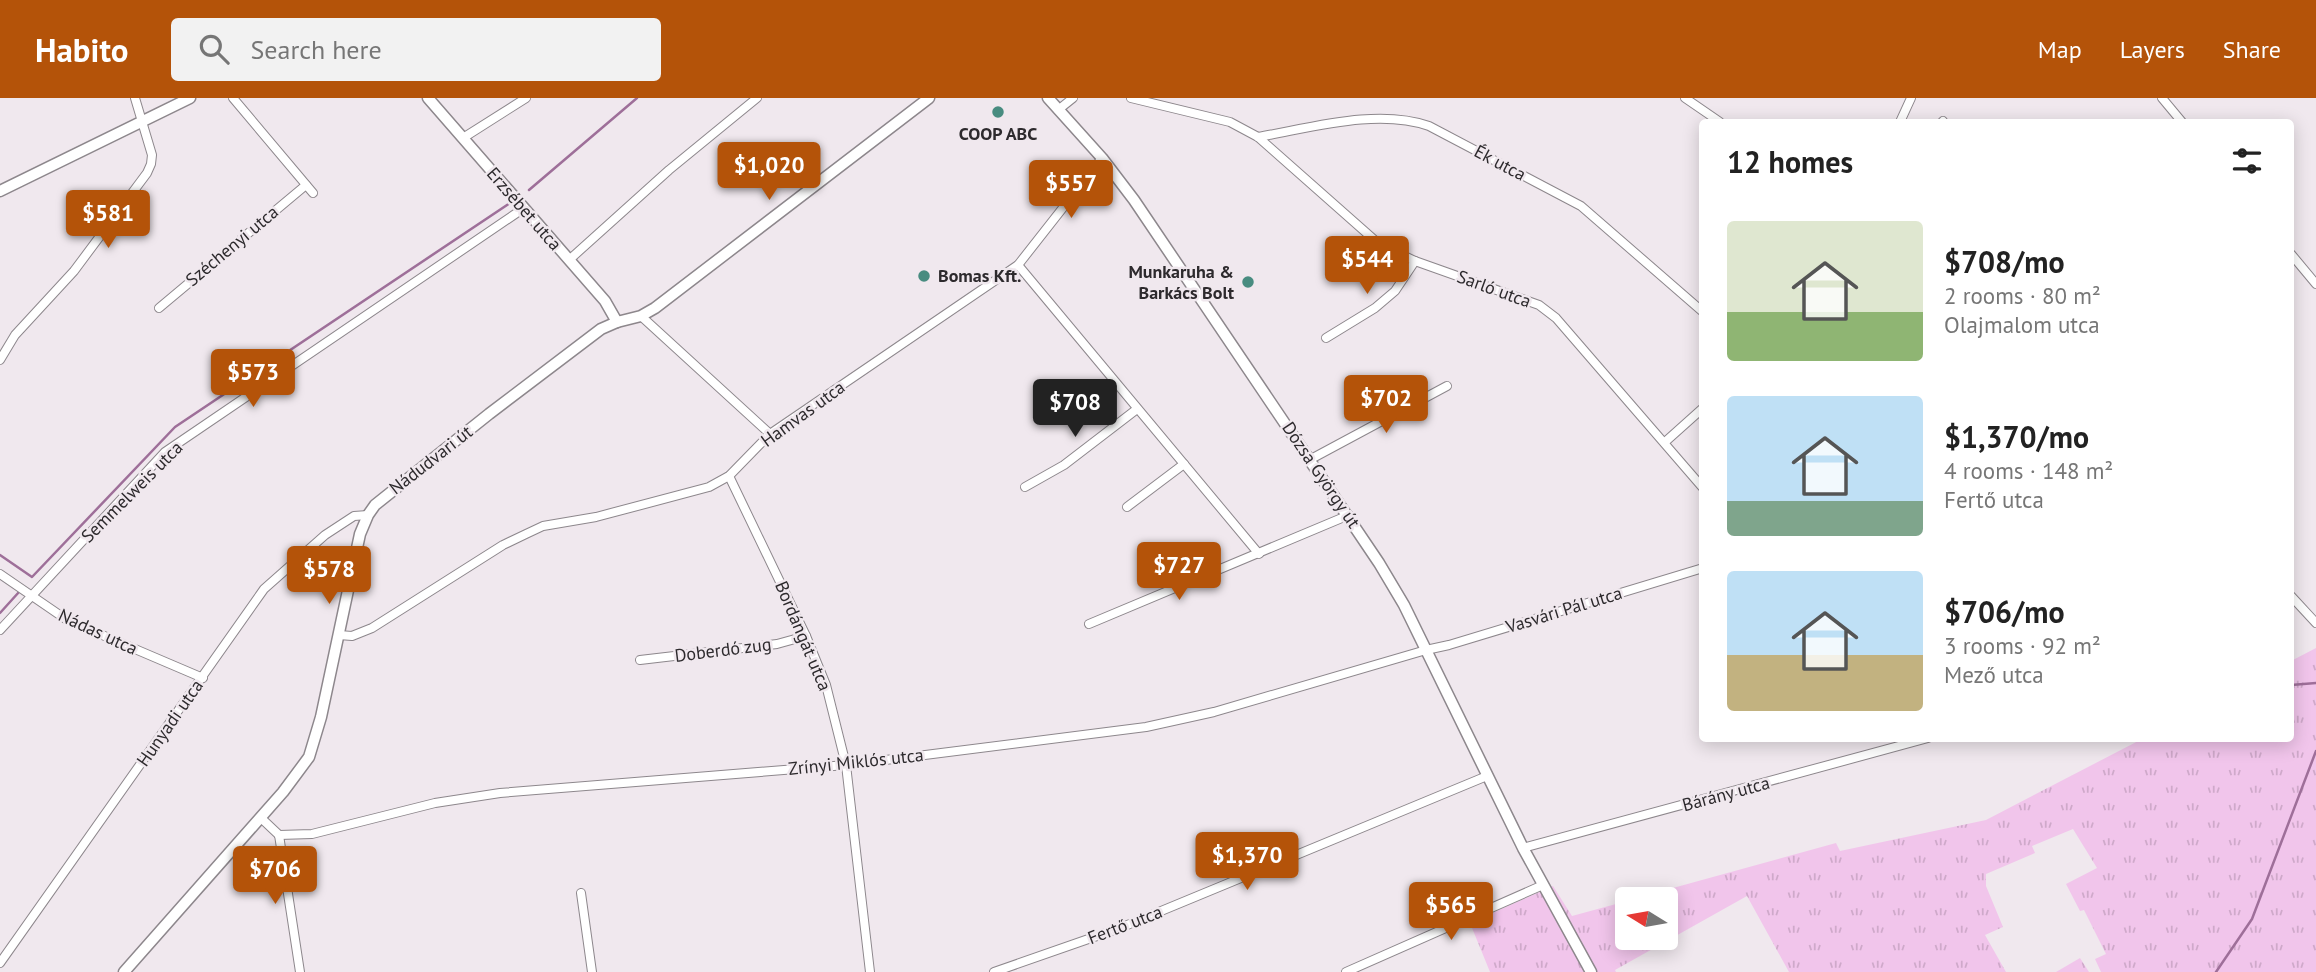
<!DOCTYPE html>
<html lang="en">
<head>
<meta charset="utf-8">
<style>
  :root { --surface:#fff; --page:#f2f2f2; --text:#222; --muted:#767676; --accent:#b45309 }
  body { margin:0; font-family:"PT Sans",sans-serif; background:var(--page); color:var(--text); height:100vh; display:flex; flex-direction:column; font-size:26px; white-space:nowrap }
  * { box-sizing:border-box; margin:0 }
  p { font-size:23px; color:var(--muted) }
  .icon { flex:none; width:38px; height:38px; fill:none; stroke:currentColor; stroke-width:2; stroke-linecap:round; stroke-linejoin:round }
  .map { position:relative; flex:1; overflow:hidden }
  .side { position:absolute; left:1699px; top:21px; width:595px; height:623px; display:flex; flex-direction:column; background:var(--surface); border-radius:7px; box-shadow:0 4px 18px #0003 }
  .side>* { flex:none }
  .needle { width:46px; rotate:281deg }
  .fabs { position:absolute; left:1615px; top:789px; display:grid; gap:14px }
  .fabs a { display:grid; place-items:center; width:63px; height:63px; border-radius:7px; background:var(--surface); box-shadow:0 4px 18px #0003; font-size:35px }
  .price { position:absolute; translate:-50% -60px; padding:0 16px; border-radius:7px; background:var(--accent); color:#fff; font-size:23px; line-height:46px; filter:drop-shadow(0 2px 4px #0008) }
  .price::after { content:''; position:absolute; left:50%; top:42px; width:21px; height:16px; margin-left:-10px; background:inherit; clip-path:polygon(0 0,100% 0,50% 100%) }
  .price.active { background:#222; color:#fff }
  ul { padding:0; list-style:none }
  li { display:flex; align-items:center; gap:21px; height:175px; padding:0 28px }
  li span { display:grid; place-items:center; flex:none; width:196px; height:140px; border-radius:7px; color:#555 }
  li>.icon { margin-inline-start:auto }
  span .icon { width:84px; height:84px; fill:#fffc; stroke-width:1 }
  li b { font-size:30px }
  h2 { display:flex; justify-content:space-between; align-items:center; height:84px; padding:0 28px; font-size:30px }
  header { display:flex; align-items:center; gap:42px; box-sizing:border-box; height:98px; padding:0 35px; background:var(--accent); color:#fff }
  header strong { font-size:33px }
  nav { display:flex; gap:38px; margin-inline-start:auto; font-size:24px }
  .search { width:490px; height:63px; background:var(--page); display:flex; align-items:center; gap:18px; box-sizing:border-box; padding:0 24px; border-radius:7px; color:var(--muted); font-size:26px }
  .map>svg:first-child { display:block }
  .grass { fill:url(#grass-tufts) }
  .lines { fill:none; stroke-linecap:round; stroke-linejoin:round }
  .stream { stroke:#9e6f99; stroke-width:2.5 }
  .minor-casing { stroke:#8d878c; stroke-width:10 }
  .secondary-casing { stroke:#8d878c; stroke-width:13 }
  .minor { stroke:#fff; stroke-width:8 }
  .secondary { stroke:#fff; stroke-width:10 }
  .poi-dot { fill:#488c80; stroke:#f0e8ee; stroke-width:2.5 }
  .labels { text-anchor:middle; stroke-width:5; stroke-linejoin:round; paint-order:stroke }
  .poi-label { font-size:18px; font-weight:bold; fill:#2d2a2d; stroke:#f0e8ee }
  .street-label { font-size:18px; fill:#2d2a2d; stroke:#f0e8ee }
</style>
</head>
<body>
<header>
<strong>Habito</strong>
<div class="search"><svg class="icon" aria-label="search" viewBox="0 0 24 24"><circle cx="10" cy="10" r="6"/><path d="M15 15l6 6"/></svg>Search here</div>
<nav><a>Map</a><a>Layers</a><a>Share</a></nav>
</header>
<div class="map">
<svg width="2316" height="874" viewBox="0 0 2316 874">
  <defs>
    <pattern id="grass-tufts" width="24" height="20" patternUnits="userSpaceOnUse" patternTransform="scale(1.75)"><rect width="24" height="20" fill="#f1c5eb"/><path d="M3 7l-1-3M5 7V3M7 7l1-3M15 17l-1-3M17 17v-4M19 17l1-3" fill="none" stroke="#cfa9ca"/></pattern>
  </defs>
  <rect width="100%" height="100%" fill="#f0e8ee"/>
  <g class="grass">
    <path d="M2316 550V874H2101L2095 861 2106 856 2084 812 2080 813 2066 786 2097 770 2073 731 2032 748 2035 755 1986 776V788L2003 829 1985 837 2006 874H1789L1747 798 1615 872 1616 874H1490L1470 825 1553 788 1572 818 1627 803 1628 840H1666V802L1633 801 1836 745 1840 753 1986 722 2142 641 2291 640V563Z"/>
    <path d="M2080 860 2089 874H2056Z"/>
  </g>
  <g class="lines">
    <g class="stream">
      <path d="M529 92 637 0"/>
      <path d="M0 457 32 479 175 329 510 105"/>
      <path d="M0 515 19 494"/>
      <path d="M2291 587 2316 585"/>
      <path d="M2216 874 2252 821 2316 653"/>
    </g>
    <defs>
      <g id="minor">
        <path d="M233 0 313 95"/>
        <path d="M1131 0 1230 24 1258 39 1379 146 1415 163 1539 207 1556 220 1703 390"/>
        <path d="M1685 0 1720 24"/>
        <path d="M2162 0 2182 24"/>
        <path d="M1058 12 1073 0"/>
        <path d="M1900 24 1911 0"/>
        <path d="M1942 24 1943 23"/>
        <path d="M1258 39C1311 30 1377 10 1429 28L1581 108 1703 214"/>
        <path d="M463 40 526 0"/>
        <path d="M2291 156 2316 186"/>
        <path d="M569 162 669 72 757 0"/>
        <path d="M1018 167 1259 456"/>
        <path d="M159 210 306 87"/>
        <path d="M641 218 770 336"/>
        <path d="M1326 240 1375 210 1395 193 1415 163"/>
        <path d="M0 262 15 237 74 173 147 75 151 66 152 57 135 0"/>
        <path d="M1665 344 1703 310"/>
        <path d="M1311 361 1447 288"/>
        <path d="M729 378 806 538 826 587 846 667 870 874"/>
        <path d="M1025 389 1064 367 1137 311"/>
        <path d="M1127 409 1184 366"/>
        <path d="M0 476 67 522 203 580"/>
        <path d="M2291 498 2316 525"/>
        <path d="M1089 526 1349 417"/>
        <path d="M0 532 165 354 524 110"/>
        <path d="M339 537 352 538 372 530 503 447 526 436 543 428 596 419 709 389 729 378 770 336 1018 167 1102 60"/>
        <path d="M640 562 777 546 806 538"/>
        <path d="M261 720 279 737"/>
        <path d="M279 737 312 736 435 705 500 695 846 667 1146 629 1214 614 1426 552 1449 547 1703 470"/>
        <path d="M279 737 300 874"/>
        <path d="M1523 750 1928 640"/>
        <path d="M581 795 592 874"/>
        <path d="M0 865 264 491 325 437 354 418 368 417"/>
        <path d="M994 874 1120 830 1487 678"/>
        <path d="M1346 874 1543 787"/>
      </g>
      <g id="secondary">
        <path d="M428 0 605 203 617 224"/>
        <path d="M1048 0 1102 60 1134 102 1379 465 1404 507 1523 750 1591 874"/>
        <path d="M0 93 190 0"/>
        <path d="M124 874 283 694 309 659 321 619 360 436 368 417 375 407 489 316 601 231 617 224 641 218 655 210 929 0"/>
      </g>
    </defs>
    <use href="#minor" class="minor-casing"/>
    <use href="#secondary" class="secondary-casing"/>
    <use href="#minor" class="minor"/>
    <use href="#secondary" class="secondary"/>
  </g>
  <g class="poi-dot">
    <circle cx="998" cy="14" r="7"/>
    <circle cx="924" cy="178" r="7"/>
    <circle cx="1248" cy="184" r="7"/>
  </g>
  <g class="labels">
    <g class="poi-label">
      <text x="998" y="42">COOP ABC</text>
      <text x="1234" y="180" text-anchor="end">Munkaruha &amp;<tspan x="1234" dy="21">Barkács Bolt</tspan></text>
      <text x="938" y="184" text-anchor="start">Bomas Kft.</text>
    </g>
    <g class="street-label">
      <text transform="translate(1500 65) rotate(28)" y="6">Ék utca</text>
      <text transform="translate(524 111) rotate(49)" y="6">Erzsébet utca</text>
      <text transform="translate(232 148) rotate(-40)" y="6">Széchenyi utca</text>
      <text transform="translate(1494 191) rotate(20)" y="6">Sarló utca</text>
      <text transform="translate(803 316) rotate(-36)" y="6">Hamvas utca</text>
      <text transform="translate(431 362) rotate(-38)" y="6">Nádudvari út</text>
      <text transform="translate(1321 377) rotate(56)" y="6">Dózsa György út</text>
      <text transform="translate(132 394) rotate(-45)" y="6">Semmelweis utca</text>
      <text transform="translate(1564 512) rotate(-17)" y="6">Vasvári Pál utca</text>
      <text transform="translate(98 534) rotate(25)" y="6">Nádas utca</text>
      <text transform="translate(803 538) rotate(67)" y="6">Bordángát utca</text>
      <text transform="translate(723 552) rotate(-7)" y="6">Doberdó zug</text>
      <text transform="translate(170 625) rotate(-55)" y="6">Hunyadi utca</text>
      <text transform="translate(856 664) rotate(-6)" y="6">Zrínyi Miklós utca</text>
      <text transform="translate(1726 696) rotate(-15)" y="6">Bárány utca</text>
      <text transform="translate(1125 827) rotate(-21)" y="6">Fertő utca</text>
    </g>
  </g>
</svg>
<div class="fabs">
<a><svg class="needle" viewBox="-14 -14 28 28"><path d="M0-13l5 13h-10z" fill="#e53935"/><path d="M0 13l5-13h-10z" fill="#767676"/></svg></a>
</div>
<b class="price" style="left:769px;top:104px">$1,020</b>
<b class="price" style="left:1071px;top:122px">$557</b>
<b class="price" style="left:108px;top:152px">$581</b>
<b class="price" style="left:1367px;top:198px">$544</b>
<b class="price" style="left:253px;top:311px">$573</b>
<b class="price" style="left:1386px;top:337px">$702</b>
<b class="price active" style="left:1075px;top:341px">$708</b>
<b class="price" style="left:1179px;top:504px">$727</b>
<b class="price" style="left:329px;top:508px">$578</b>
<b class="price" style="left:1247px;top:794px">$1,370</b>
<b class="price" style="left:275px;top:808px">$706</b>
<b class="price" style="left:1451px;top:844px">$565</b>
<section class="side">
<h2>12 homes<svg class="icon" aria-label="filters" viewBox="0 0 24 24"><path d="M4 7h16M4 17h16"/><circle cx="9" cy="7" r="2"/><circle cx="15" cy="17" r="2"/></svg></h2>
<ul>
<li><span style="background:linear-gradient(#dfe7d0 65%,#8fb573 0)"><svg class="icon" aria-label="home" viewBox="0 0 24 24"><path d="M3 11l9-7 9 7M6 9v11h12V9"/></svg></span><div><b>$708/mo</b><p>2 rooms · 80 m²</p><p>Olajmalom utca</p></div></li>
<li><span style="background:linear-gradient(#bfe0f5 75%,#7fa58c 0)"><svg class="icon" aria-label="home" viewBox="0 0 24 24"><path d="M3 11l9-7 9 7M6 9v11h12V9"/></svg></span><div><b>$1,370/mo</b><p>4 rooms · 148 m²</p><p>Fertő utca</p></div></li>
<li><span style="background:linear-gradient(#bfe0f5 60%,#c2b280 0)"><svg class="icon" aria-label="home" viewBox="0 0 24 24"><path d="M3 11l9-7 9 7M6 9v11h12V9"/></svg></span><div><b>$706/mo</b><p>3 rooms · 92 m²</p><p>Mező utca</p></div></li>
</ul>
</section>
</div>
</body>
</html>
